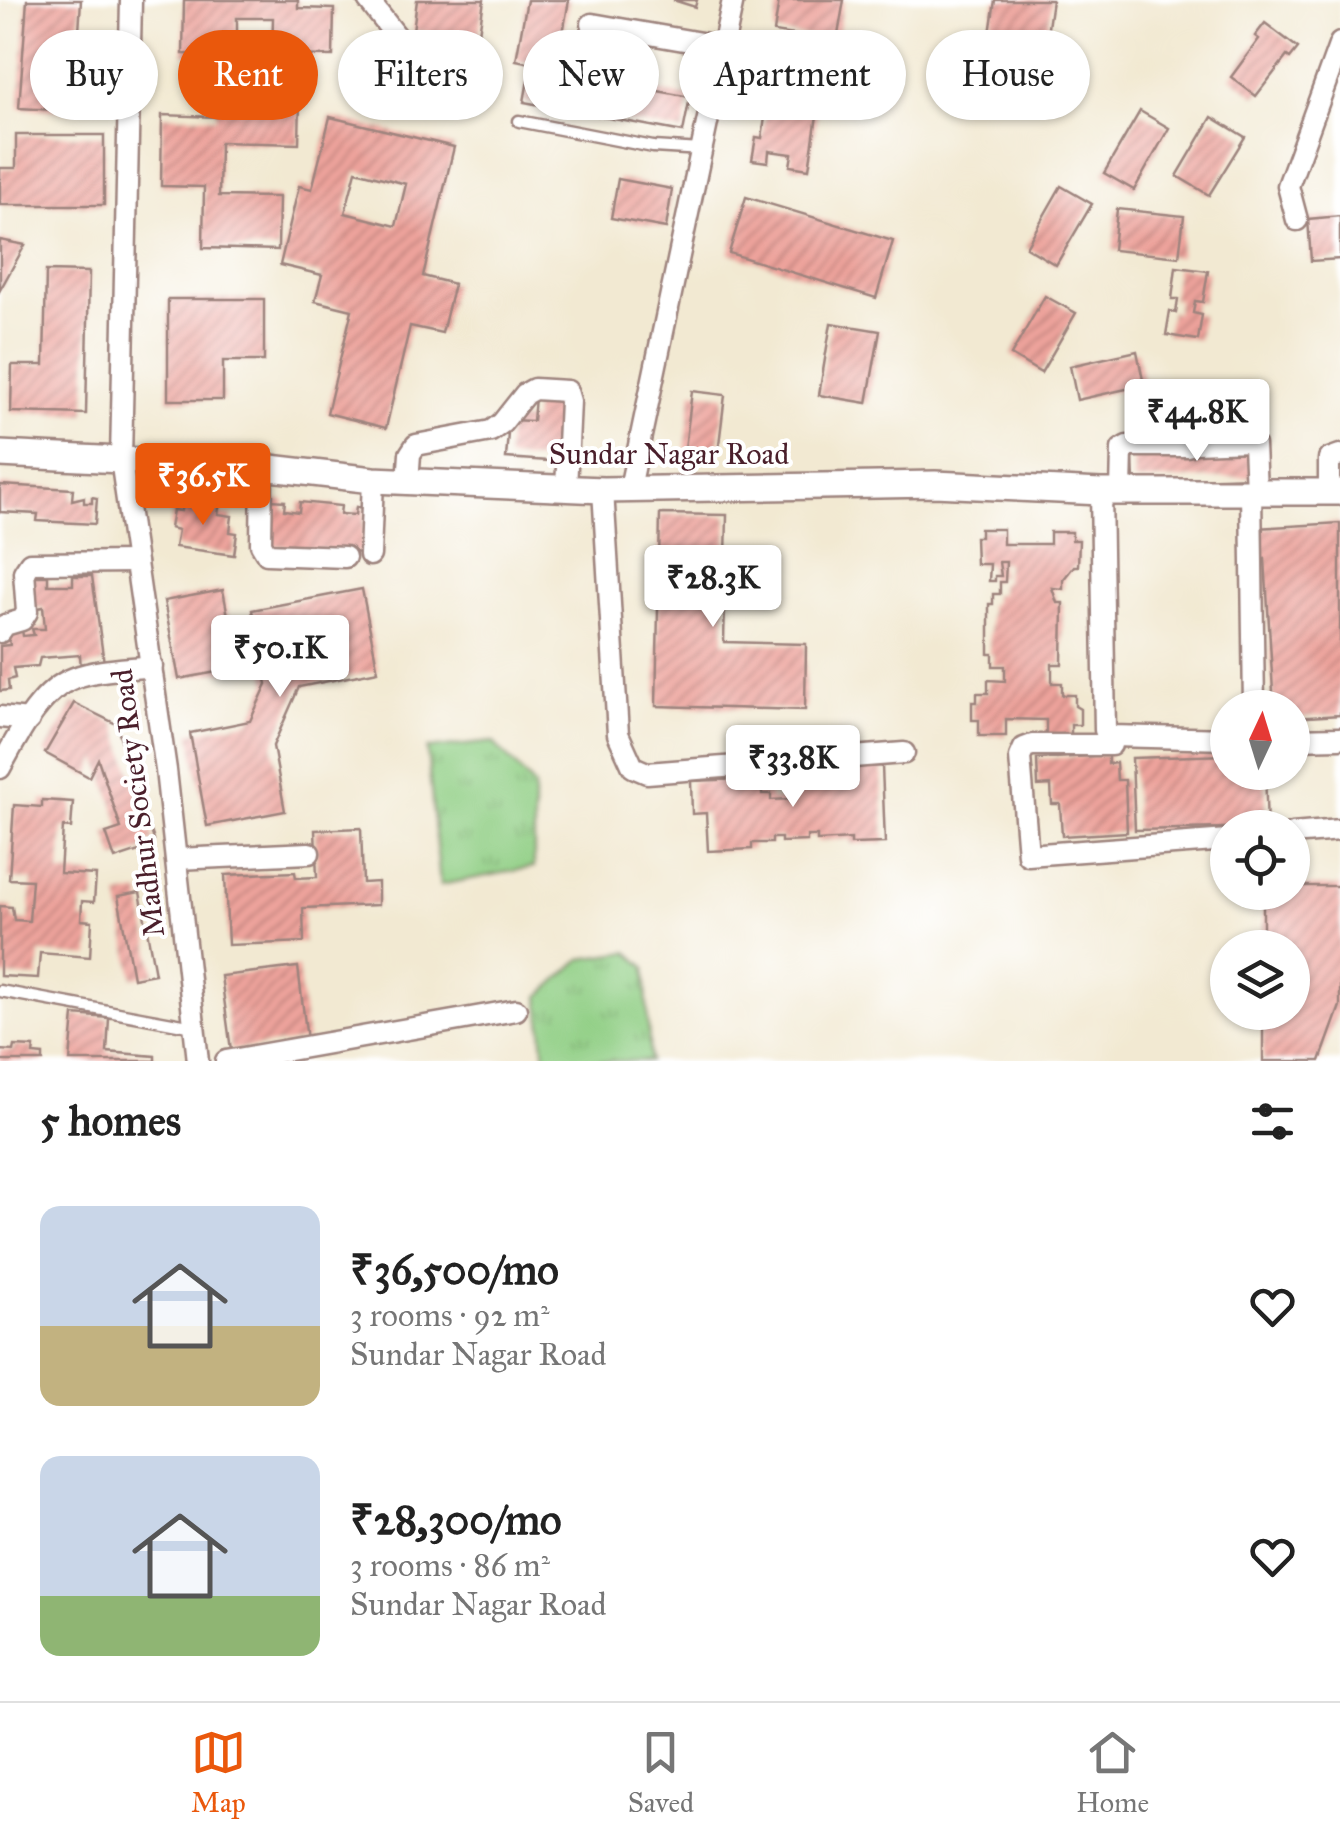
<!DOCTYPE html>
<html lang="en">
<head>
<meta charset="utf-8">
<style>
  :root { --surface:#fff; --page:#f6f6f6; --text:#222; --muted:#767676; --line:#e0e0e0; --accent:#ea580c }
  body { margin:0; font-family:"IM FELL Great Primer",serif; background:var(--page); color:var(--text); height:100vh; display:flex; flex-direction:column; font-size:38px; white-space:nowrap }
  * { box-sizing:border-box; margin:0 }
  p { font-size:32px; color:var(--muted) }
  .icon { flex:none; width:55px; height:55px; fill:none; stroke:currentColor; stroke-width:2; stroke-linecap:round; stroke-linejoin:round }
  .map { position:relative; height:1061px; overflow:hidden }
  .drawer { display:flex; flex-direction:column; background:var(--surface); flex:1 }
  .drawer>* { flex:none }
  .top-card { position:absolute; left:30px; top:30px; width:1280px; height:90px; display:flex; gap:20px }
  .needle { width:65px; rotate:4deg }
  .fabs { position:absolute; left:1210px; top:690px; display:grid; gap:20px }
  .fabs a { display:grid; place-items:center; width:100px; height:100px; border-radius:50%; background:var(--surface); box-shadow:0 2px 8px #0004; font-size:50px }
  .price { position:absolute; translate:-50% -85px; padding:0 22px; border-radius:10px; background:#fff; color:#222; font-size:32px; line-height:65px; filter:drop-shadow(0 2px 5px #0008) }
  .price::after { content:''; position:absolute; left:50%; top:60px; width:30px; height:22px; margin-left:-15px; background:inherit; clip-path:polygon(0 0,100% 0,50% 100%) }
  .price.on { background:var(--accent); color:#fff }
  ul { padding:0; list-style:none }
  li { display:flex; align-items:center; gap:30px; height:250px; padding:0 40px }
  li span { display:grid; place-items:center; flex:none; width:280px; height:200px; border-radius:20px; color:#555 }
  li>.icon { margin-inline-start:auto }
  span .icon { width:120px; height:120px; fill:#fffc; stroke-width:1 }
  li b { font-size:42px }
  h2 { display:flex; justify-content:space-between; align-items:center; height:120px; padding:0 40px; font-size:42px }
  .pill { padding:0 35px; border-radius:45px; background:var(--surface); box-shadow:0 2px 8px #0004; font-size:35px; line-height:90px }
  .pill.on { background:var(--accent); color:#fff }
  .menu { display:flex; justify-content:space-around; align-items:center; height:140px; border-top:2px solid var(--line); background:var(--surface); font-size:28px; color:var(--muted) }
  .menu a { display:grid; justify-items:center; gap:5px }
  .menu .on { color:var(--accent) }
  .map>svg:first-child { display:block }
  .grass { fill:url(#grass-tufts); stroke:#6e7758; stroke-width:2.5 }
  .building { fill:url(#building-hatch); fill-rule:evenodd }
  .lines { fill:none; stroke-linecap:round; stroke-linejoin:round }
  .service-casing { stroke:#9e847e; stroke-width:15 }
  .minor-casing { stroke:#9e847e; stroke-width:25 }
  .tertiary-casing { stroke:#9e847e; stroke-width:30 }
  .service { stroke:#fff; stroke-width:10 }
  .minor { stroke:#fff; stroke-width:20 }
  .tertiary { stroke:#fff; stroke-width:25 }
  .labels { text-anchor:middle; stroke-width:8; stroke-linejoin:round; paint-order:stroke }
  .street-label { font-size:30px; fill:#4a1f2b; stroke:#fff }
</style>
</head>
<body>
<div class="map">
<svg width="1340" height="1061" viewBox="0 0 1340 1061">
  <defs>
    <pattern id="grass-tufts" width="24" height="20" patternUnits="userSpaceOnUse" patternTransform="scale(2.5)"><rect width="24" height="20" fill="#91cf85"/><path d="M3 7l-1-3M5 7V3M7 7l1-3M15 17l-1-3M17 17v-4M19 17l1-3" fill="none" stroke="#7fb173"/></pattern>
    <pattern id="building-hatch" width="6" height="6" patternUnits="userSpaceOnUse" patternTransform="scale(2.5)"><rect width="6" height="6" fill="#eda39b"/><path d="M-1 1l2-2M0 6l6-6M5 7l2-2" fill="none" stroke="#c2847f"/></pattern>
  </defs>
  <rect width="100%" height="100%" fill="#fff"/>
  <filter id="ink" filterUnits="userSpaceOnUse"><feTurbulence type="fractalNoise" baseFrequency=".01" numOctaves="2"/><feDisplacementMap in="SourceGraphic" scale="20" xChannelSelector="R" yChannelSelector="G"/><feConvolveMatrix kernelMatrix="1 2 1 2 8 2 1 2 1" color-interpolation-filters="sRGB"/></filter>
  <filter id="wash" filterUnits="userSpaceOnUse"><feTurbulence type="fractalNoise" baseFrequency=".0048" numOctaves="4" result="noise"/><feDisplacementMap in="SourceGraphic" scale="40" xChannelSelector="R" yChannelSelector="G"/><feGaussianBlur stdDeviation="2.25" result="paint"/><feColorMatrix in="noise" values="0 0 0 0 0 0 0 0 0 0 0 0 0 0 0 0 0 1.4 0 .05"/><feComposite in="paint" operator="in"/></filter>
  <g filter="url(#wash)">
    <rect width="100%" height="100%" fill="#f2e9d2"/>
    <g class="grass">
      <path d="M493 742 534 786V867L440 885 427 749Z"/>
      <path d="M628 952 645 967 650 1061H545L539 997 581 959Z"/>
    </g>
    <g id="blocks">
      <g class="building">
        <path d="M27 0H81L74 111 19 108Z"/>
        <path d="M184 0H298V8L334 9 333 56 272 55 273 18H237V55L183 54Z"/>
        <path d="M417 0H484L478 40 413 31Z"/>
        <path d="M527 0H569L556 72 690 97 683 132 524 102 531 63 516 60Z"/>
        <path d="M673 0H697L695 7Z"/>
        <path d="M779 0H844L837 41 774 32Z"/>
        <path d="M995 0H1052L1043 62 987 54Z"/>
        <path d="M1265 23 1298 48 1290 58 1287 56 1256 96 1231 77 1259 39 1255 36Z"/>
        <path d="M776 68 790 70 788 84 807 86 808 80 822 82 809 169 790 166 792 154 769 151 768 162 752 160 756 137 762 138 769 90 763 89 765 74 775 76Z"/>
        <path d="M216 95 300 97 299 144 220 142 219 196 279 197 278 250 203 248 204 187 161 186 162 115 216 117Z"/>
        <path d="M1140 111 1169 128 1134 190 1104 173Z"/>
        <path d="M330 117 454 147 423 276 454 284 442 333 410 326 386 428 327 413 352 310 315 301 322 275 280 265 299 186 312 189ZM356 171 406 184 396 226 345 213Z"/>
        <path d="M1212 117 1245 137 1209 195 1177 176Z"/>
        <path d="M16 135H104V205H0V168H16Z"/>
        <path d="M618 179 672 189 666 228 611 218Z"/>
        <path d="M1061 186 1092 204 1056 265 1026 247Z"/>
        <path d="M746 197 893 241 876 298 729 253Z"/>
        <path d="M1117 209 1184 216 1179 257 1113 250Z"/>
        <path d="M1340 216V259L1311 261 1308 219Z"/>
        <path d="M0 240 25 245 0 290Z"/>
        <path d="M1176 267 1208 271 1203 302 1195 301 1193 313 1202 315 1198 340 1166 335 1170 311 1176 313 1178 299H1172Z"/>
        <path d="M46 271 89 272 86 414 11 412 12 365H44Z"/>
        <path d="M1045 296 1076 313 1041 373 1011 355Z"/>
        <path d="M168 299H264V361H223V400H168Z"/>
        <path d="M831 323 880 331 867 403 819 395Z"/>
        <path d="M1137 351 1144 385 1077 400 1070 366Z"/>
        <path d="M692 391 725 395 718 453 685 449Z"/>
        <path d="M535 397 566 400 562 462 506 458 509 420 533 421Z"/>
        <path d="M1251 444 1252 477 1134 481 1133 457 1196 454V446Z"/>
        <path d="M0 485 73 489 72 500 84 497V503H92V497L97 498 95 524 37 521 38 514 0 512Z"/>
        <path d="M183 498 220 503 218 514 232 516 230 532 237 533 234 555 175 547 178 530 170 528 173 510 181 511Z"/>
        <path d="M270 500 285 501 284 510 299 512 300 502 341 506 340 514 355 515 356 507 365 508 362 553 266 545Z"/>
        <path d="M660 514 727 515 724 642 806 644 805 710 656 706Z"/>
        <path d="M1340 523V715L1292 718V708H1274L1265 559 1258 560 1256 528Z"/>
        <path d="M980 529H1003V544H1050V532H1072V540H1079L1078 566H1074L1063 580V589L1052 588 1057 603H1063L1062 664H1052V683H1062V695H1075V706L1080 709V725H1071V737L1046 736V720L1006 719V736H979V720H972V702H977V693H988V680L1005 681V666H993V654H989V604H993V594H1000V582H1005L1006 562H999L1001 576H995V581H989L990 564H976L975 537H980Z"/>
        <path d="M30 576H48V585H73V576H92L104 663 81 669 80 655 40 658 38 666 13 668 15 678 8 680 9 690 0 691V646L10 645 8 632 22 630 23 636 34 635 32 629H45L43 607 32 609Z"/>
        <path d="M362 589 378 671 299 687 273 746 285 811 207 826 190 733 250 721 267 684 252 610Z"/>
        <path d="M223 590 238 668 179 679 164 601Z"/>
        <path d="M74 703 116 724 154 840 143 844 145 849 115 859 106 833 121 828 98 759 89 777 45 753Z"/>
        <path d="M1108 755V764L1116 763 1117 780H1125L1127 832 1062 836 1060 804H1052L1051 785 1038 786 1037 759Z"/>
        <path d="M1228 755V772H1265L1267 827 1135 830 1132 758Z"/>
        <path d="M882 766 885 843 851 844V839L817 841V836H807V841L781 842V838H772V843H752V849L708 851 706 813 692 814 691 781 744 779V783H762V794H771V800L790 799 788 777 853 774 852 767Z"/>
        <path d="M42 800 73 802 71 828 63 827 60 873 96 875 94 902 82 901 81 920 92 921 90 957 40 953 38 978 0 976V906L12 907 14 920 29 921 32 880 9 879 14 805 42 807Z"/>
        <path d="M361 828 363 883 378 882V905L303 908 304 942 228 945 225 875 295 872 296 878 317 877 315 830Z"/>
        <path d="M1292 886H1340V1006L1320 1061H1263V1012H1292V948H1263V892H1292Z"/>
        <path d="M140 892 155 974 133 978 118 896Z"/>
        <path d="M298 967 307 1040 231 1050 221 976Z"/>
        <path d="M74 1015 109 1018 107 1052 155 1056V1061H70Z"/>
        <path d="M14 1046 34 1047 33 1054 43 1055V1061H0V1050L13 1051Z"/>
      </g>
    </g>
  </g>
  <g filter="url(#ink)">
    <use href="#blocks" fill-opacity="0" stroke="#9e847e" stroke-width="2.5"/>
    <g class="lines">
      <defs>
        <g id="service">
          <path d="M519 121 653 147 702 150"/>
          <path d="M0 991 194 1027"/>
        </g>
        <g id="minor">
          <path d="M131 0 121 459 166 770 198 1061"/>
          <path d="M368 0 397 37"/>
          <path d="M592 24 724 47"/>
          <path d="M1297 220 1288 186 1340 43"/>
          <path d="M262 467 261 544 267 554 345 557"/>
          <path d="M408 482 410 454 416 445 491 431 502 423 525 394 534 389 567 391 570 401 566 489"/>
          <path d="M630 488 733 0"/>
          <path d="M603 490 618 734 633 767 647 773 904 753"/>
          <path d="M1251 491 1254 708"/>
          <path d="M1329 491V459L1340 455"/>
          <path d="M1101 492 1105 730 1112 736 1228 739"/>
          <path d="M1121 492 1122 449 1127 446H1187L1194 443 1250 441 1254 445 1256 491"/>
          <path d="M370 555 373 480"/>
          <path d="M0 632 5 625 22 620 27 612 24 572 30 563 136 562"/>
          <path d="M0 717 29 720"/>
          <path d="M1112 736 1111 745H1032L1024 748 1020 757 1028 855 1228 840"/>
          <path d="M1292 739 1340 738"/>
          <path d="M0 768C17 738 39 691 74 678 97 669 128 669 152 666"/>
          <path d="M1292 834 1340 830"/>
          <path d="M176 859 309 853"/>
          <path d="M226 1061 516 1010"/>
        </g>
        <path id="tertiary" d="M0 454 262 467 373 480 603 490 935 484 1101 492H1340"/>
      </defs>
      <use href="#service" class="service-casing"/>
      <use href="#minor" class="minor-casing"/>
      <use href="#tertiary" class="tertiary-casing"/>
      <use href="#service" class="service"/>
      <use href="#minor" class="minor"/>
      <use href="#tertiary" class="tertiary"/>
    </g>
  </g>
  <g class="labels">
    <g class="street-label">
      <text x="669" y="464">Sundar Nagar Road</text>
      <text transform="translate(138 803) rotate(-97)" y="10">Madhur Society Road</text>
    </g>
  </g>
</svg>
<div class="fabs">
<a><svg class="needle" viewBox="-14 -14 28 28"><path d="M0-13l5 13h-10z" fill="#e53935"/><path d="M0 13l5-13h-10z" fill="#767676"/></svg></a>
<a><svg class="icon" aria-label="locate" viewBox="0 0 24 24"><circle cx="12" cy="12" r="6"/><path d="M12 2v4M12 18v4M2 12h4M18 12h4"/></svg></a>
<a><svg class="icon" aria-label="layers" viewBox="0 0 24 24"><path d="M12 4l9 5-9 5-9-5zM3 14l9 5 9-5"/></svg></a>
</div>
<b class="price" style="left:1197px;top:464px">₹44.8K</b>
<b class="price on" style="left:203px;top:528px">₹36.5K</b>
<b class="price" style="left:713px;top:630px">₹28.3K</b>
<b class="price" style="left:280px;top:700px">₹50.1K</b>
<b class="price" style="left:793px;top:810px">₹33.8K</b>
<div class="top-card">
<a class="pill">Buy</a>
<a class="pill on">Rent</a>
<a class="pill">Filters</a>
<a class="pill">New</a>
<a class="pill">Apartment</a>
<a class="pill">House</a>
</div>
</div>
<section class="drawer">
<h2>5 homes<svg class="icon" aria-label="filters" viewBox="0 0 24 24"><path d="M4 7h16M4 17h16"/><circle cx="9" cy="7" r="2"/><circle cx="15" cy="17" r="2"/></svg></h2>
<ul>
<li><span style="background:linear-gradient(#c9d6e8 60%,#c2b280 0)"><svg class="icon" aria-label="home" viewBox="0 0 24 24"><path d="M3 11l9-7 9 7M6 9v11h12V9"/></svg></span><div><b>₹36,500/mo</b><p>3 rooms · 92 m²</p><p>Sundar Nagar Road</p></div><svg class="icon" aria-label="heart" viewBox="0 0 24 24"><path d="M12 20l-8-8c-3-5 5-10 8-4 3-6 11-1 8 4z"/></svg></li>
<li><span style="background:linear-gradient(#c9d6e8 70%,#8fb573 0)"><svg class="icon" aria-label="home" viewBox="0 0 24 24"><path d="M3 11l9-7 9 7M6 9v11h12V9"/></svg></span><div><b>₹28,300/mo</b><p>3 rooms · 86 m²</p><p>Sundar Nagar Road</p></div><svg class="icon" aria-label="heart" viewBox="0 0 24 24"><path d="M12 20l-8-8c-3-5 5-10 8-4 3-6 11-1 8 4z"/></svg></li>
</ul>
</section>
<nav class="menu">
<a class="on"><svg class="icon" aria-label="map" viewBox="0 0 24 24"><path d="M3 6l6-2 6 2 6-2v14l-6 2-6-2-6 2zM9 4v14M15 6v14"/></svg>Map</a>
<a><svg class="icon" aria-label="saved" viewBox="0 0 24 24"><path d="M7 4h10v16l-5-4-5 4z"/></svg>Saved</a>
<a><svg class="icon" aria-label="home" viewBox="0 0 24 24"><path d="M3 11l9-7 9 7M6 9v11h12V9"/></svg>Home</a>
</nav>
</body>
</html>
